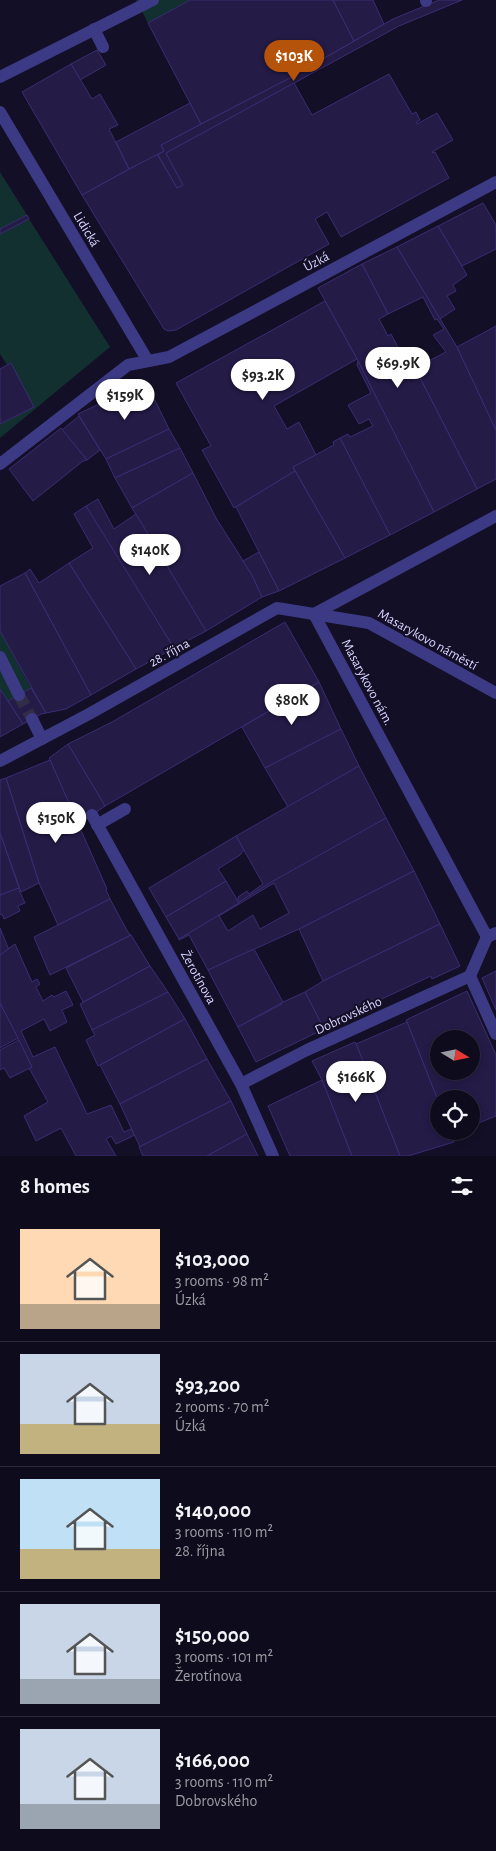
<!DOCTYPE html>
<html lang="en">
<head>
<meta charset="utf-8">
<style>
  :root { --surface:#0e0b1c; --page:#1c1929; --text:#f1f3f6; --muted:#9b9ba3; --line:#2e2b3b; --accent:#b45309 }
  body { margin:0; font-family:"Alegreya Sans",sans-serif; background:var(--page); color:var(--text); height:100vh; display:flex; flex-direction:column; font-size:19px; white-space:nowrap }
  * { box-sizing:border-box; margin:0 }
  p { font-size:16px; color:var(--muted) }
  .icon { flex:none; width:28px; height:28px; fill:none; stroke:currentColor; stroke-width:2; stroke-linecap:round; stroke-linejoin:round }
  .map { position:relative; height:1156px; overflow:hidden }
  .panel { display:flex; flex-direction:column; background:var(--surface); flex:1 }
  .panel>* { flex:none }
  .needle { width:32px; rotate:100deg }
  .controls { position:absolute; left:430px; top:1030px; display:grid; gap:10px }
  .controls a { display:grid; place-items:center; width:50px; height:50px; border-radius:50%; background:var(--surface); box-shadow:0 2px 8px #0003,0 0 0 1px var(--line); font-size:25px }
  .price { position:absolute; translate:-50% -42px; padding:0 11px; border-radius:18px; background:#fff; color:#222; font-size:16px; line-height:32px; filter:drop-shadow(0 1px 2px #0008) }
  .price::after { content:''; position:absolute; left:50%; top:30px; width:15px; height:11px; margin-left:-8px; background:inherit; clip-path:polygon(0 0,100% 0,50% 100%) }
  .price.active { background:var(--accent); color:#fff }
  ul { padding:0; list-style:none }
  li { display:flex; align-items:center; gap:15px; height:125px; padding:0 20px }
  li+li { border-top:1px solid var(--line) }
  li span { display:grid; place-items:center; flex:none; width:140px; height:100px; border-radius:0px; color:#555 }
  li>.icon { margin-inline-start:auto }
  span .icon { width:60px; height:60px; fill:#fffc; stroke-width:1 }
  li b { font-size:21px }
  h2 { display:flex; justify-content:space-between; align-items:center; height:60px; padding:0 20px; font-size:21px }
  .map>svg:first-child { display:block }
  .green { fill:#12302f }
  .building { fill:#241b47; stroke:#3b2d73; fill-rule:evenodd }
  .lines { fill:none; stroke-linecap:round; stroke-linejoin:round }
  .street-tunnel { stroke:#312d47; stroke-width:12; stroke-dasharray:12 6; stroke-linecap:butt }
  .lane { stroke:#3d3a85; stroke-width:12 }
  .street { stroke:#3d3a85; stroke-width:12 }
  .labels { text-anchor:middle; stroke-width:4; stroke-linejoin:round; paint-order:stroke }
  .street-label { font-size:14px; fill:#d9d4ff; stroke:#130f26 }
</style>
</head>
<body>
<div class="map">
<svg width="496" height="1156" viewBox="0 0 496 1156">
  <rect width="100%" height="100%" fill="#130f26"/>
  <g class="green">
    <path d="M136 0H190L148 23Z"/>
    <path d="M0 172 27 215 0 229Z"/>
    <path d="M29 219 110 347 0 438V424L34 407 0 354V234Z"/>
    <path d="M0 631 31 688 8 701 0 689Z"/>
  </g>
  <g class="building">
    <path d="M190 0H333L354 41 288 79 201 124 148 23Z"/>
    <path d="M333 0H373L384 24 354 41Z"/>
    <path d="M439 0H462L399 26 166 153 183 185 177 188 158 155 164 151 161 145 288 79 393 19Z"/>
    <path d="M97 50 106 65 80 80 71 64Z"/>
    <path d="M71 64 92 99 100 94 118 125 109 129 129 169 82 195 22 92Z"/>
    <path d="M389 74 412 114 416 112 420 120 416 122 417 124 437 113 453 140 432 152 433 153 435 152 449 178 341 237 327 212 315 219 329 244 176 330 168 331 164 329 82 195 157 154 177 188 183 185 166 153 294 83 312 115Z"/>
    <path d="M190 103 201 124 161 145 164 151 129 169 116 142Z"/>
    <path d="M483 203 496 225V249L462 266 438 226Z"/>
    <path d="M27 215 29 219 0 234V229Z"/>
    <path d="M438 226 467 275 453 285 456 291 447 296 455 309 440 319 397 247Z"/>
    <path d="M397 247 457 347 496 430V479L477 489 415 368 446 352 433 335 444 329 437 319 435 320 423 297 388 314 362 264Z"/>
    <path d="M362 264 388 314 379 319 388 336 391 334 410 370 415 368 477 489 434 512 357 359 318 288Z"/>
    <path d="M325 301 357 359 274 406 287 429 299 422 316 455 293 467 295 471 234 508 202 450 211 446 176 383Z"/>
    <path d="M496 326V430L457 347Z"/>
    <path d="M358 361 434 512 390 535 340 438 348 434 350 437 373 426 369 419 359 424 348 405 371 393 357 365Z"/>
    <path d="M11 363 34 407 0 424V369Z"/>
    <path d="M146 382 169 429 106 459 78 414Z"/>
    <path d="M79 416 100 450 87 460 62 430Z"/>
    <path d="M61 428 87 460 83 461 33 501 9 469Z"/>
    <path d="M169 429 180 448 115 478 106 459Z"/>
    <path d="M340 438 390 535 345 558 293 467 334 445 333 442Z"/>
    <path d="M180 448 193 473 132 508 115 478Z"/>
    <path d="M295 471 345 558 279 591 236 507Z"/>
    <path d="M193 473 216 518 252 575 262 597 206 631 132 508Z"/>
    <path d="M98 499 114 529 136 514 206 631 174 648 90 515 86 506Z"/>
    <path d="M86 506 174 648 136 669 69 563 93 548 74 514Z"/>
    <path d="M259 552 279 591 262 597 252 575 243 561Z"/>
    <path d="M69 563 136 669 91 695 25 573 30 569 39 583Z"/>
    <path d="M25 573 91 695 66 709 46 713 0 631V586Z"/>
    <path d="M285 622 319 682 105 806 68 744 112 722Z"/>
    <path d="M319 682 341 729 265 768 242 727Z"/>
    <path d="M31 688 46 713 41 714 23 724 8 701Z"/>
    <path d="M0 689 23 724 0 737Z"/>
    <path d="M341 729 359 766 288 807 265 768Z"/>
    <path d="M68 744 105 806 78 825 49 758Z"/>
    <path d="M50 760 107 889 106 890 110 899 58 925 39 883 6 778Z"/>
    <path d="M359 766 386 818 239 903 237 900 239 899 238 897 247 891 249 894 263 884 236 836Z"/>
    <path d="M6 778 39 883 21 892 0 833V780Z"/>
    <path d="M386 818 414 871 299 929 208 970 189 935 179 940V939L273 881ZM274 883 289 913 260 929 253 915 228 931 219 916Z"/>
    <path d="M0 833 19 888 0 895Z"/>
    <path d="M236 836 244 850 240 855 218 869 226 881 166 917 149 888Z"/>
    <path d="M414 871 440 924 323 981 299 929Z"/>
    <path d="M226 881 239 903 179 939 166 917Z"/>
    <path d="M19 888V890L25 903 18 906 20 911 4 919 2 914 0 915V895Z"/>
    <path d="M110 899 129 934 131 935 50 975 34 937Z"/>
    <path d="M440 924 460 966 432 979 431 976 324 1026V1029L305 992 323 981Z"/>
    <path d="M0 928 9 950 0 955Z"/>
    <path d="M131 935 150 966 83 1002 66 968Z"/>
    <path d="M15 944 32 982 37 979 40 984 36 987 43 1001 52 995 54 997 66 991 73 1005 62 1010 67 1022 50 1031 44 1019 21 1031 33 1057 55 1047 87 1114 111 1105 124 1132 131 1129 135 1135 116 1144 111 1136 106 1139 116 1156H76L61 1128 36 1141 24 1116 48 1102 29 1068 32 1067 0 1003V955Z"/>
    <path d="M254 949 283 1002 238 1027 208 970Z"/>
    <path d="M150 966 168 992 92 1030 80 1004Z"/>
    <path d="M496 971V1010L482 978Z"/>
    <path d="M467 991 496 1055V1116L471 1126V1099H439V1103L406 1020ZM439 1039H471V1071H439Z"/>
    <path d="M168 992 185 1019 98 1066 86 1040 95 1035 92 1030Z"/>
    <path d="M305 992 324 1029 256 1062 238 1027 282 1004 281 1003Z"/>
    <path d="M0 1003 18 1038 0 1048Z"/>
    <path d="M185 1019 207 1059 120 1104 100 1065Z"/>
    <path d="M407 1022 439 1103V1131H450L454 1142 408 1156H400L356 1044Z"/>
    <path d="M19 1040 32 1067 10 1078 4 1068 0 1070V1050Z"/>
    <path d="M355 1042 357 1046 400 1156H352L322 1080 312 1061Z"/>
    <path d="M207 1059 231 1101 140 1147 120 1104Z"/>
    <path d="M322 1080 352 1156H290L268 1106Z"/>
    <path d="M231 1101 247 1134 207 1156H143L139 1147Z"/>
    <path d="M247 1134 258 1156H207Z"/>
  </g>
  <g class="lines">
    <path class="street-tunnel" d="M19 695 32 719"/>
    <g class="lane">
      <path d="M426 0V1"/>
      <path d="M94 29 103 47"/>
      <path d="M0 77 153 0"/>
      <path d="M97 825 125 809"/>
    </g>
    <g class="street">
      <path d="M0 112 148 361"/>
      <path d="M0 464 128 365 169 357 496 182"/>
      <path d="M314 614 487 937 496 933"/>
      <path d="M314 614 496 516"/>
      <path d="M0 657 19 695"/>
      <path d="M32 719 42 739"/>
      <path d="M0 761 89 714 277 608 369 623 496 693"/>
      <path d="M92 815 241 1084 273 1156"/>
      <path d="M487 937 470 976 496 1034"/>
      <path d="M241 1084 307 1050 470 976"/>
    </g>
  </g>
  <g class="labels">
    <g class="street-label">
      <text transform="translate(87 229) rotate(59)" y="5">Lidická</text>
      <text transform="translate(316 261) rotate(-28)" y="5">Úzká</text>
      <text transform="translate(428 639) rotate(29)" y="5">Masarykovo náměstí</text>
      <text transform="translate(169 652) rotate(-29)" y="5">28. října</text>
      <text transform="translate(368 682) rotate(62)" y="5">Masarykovo nám.</text>
      <text transform="translate(199 977) rotate(61)" y="5">Žerotínova</text>
      <text transform="translate(348 1015) rotate(-25)" y="5">Dobrovského</text>
    </g>
  </g>
</svg>
<div class="controls">
<a><svg class="needle" viewBox="-14 -14 28 28"><path d="M0-13l5 13h-10z" fill="#e53935"/><path d="M0 13l5-13h-10z" fill="#9b9ba3"/></svg></a>
<a><svg class="icon" aria-label="locate" viewBox="0 0 24 24"><circle cx="12" cy="12" r="6"/><path d="M12 2v4M12 18v4M2 12h4M18 12h4"/></svg></a>
</div>
<b class="price active" style="left:294px;top:82px">$103K</b>
<b class="price" style="left:398px;top:389px">$69.9K</b>
<b class="price" style="left:263px;top:401px">$93.2K</b>
<b class="price" style="left:125px;top:421px">$159K</b>
<b class="price" style="left:150px;top:576px">$140K</b>
<b class="price" style="left:292px;top:726px">$80K</b>
<b class="price" style="left:56px;top:844px">$150K</b>
<b class="price" style="left:356px;top:1103px">$166K</b>
</div>
<section class="panel">
<h2>8 homes<svg class="icon" aria-label="filters" viewBox="0 0 24 24"><path d="M4 7h16M4 17h16"/><circle cx="9" cy="7" r="2"/><circle cx="15" cy="17" r="2"/></svg></h2>
<ul>
<li><span style="background:linear-gradient(#ffd9b3 75%,#b9a48a 0)"><svg class="icon" aria-label="home" viewBox="0 0 24 24"><path d="M3 11l9-7 9 7M6 9v11h12V9"/></svg></span><div><b>$103,000</b><p>3 rooms · 98 m²</p><p>Úzká</p></div></li>
<li><span style="background:linear-gradient(#c9d6e8 70%,#c2b280 0)"><svg class="icon" aria-label="home" viewBox="0 0 24 24"><path d="M3 11l9-7 9 7M6 9v11h12V9"/></svg></span><div><b>$93,200</b><p>2 rooms · 70 m²</p><p>Úzká</p></div></li>
<li><span style="background:linear-gradient(#bfe0f5 70%,#c2b280 0)"><svg class="icon" aria-label="home" viewBox="0 0 24 24"><path d="M3 11l9-7 9 7M6 9v11h12V9"/></svg></span><div><b>$140,000</b><p>3 rooms · 110 m²</p><p>28. října</p></div></li>
<li><span style="background:linear-gradient(#c9d6e8 75%,#9aa5b1 0)"><svg class="icon" aria-label="home" viewBox="0 0 24 24"><path d="M3 11l9-7 9 7M6 9v11h12V9"/></svg></span><div><b>$150,000</b><p>3 rooms · 101 m²</p><p>Žerotínova</p></div></li>
<li><span style="background:linear-gradient(#c9d6e8 75%,#9aa5b1 0)"><svg class="icon" aria-label="home" viewBox="0 0 24 24"><path d="M3 11l9-7 9 7M6 9v11h12V9"/></svg></span><div><b>$166,000</b><p>3 rooms · 110 m²</p><p>Dobrovského</p></div></li>
</ul>
</section>
</body>
</html>
